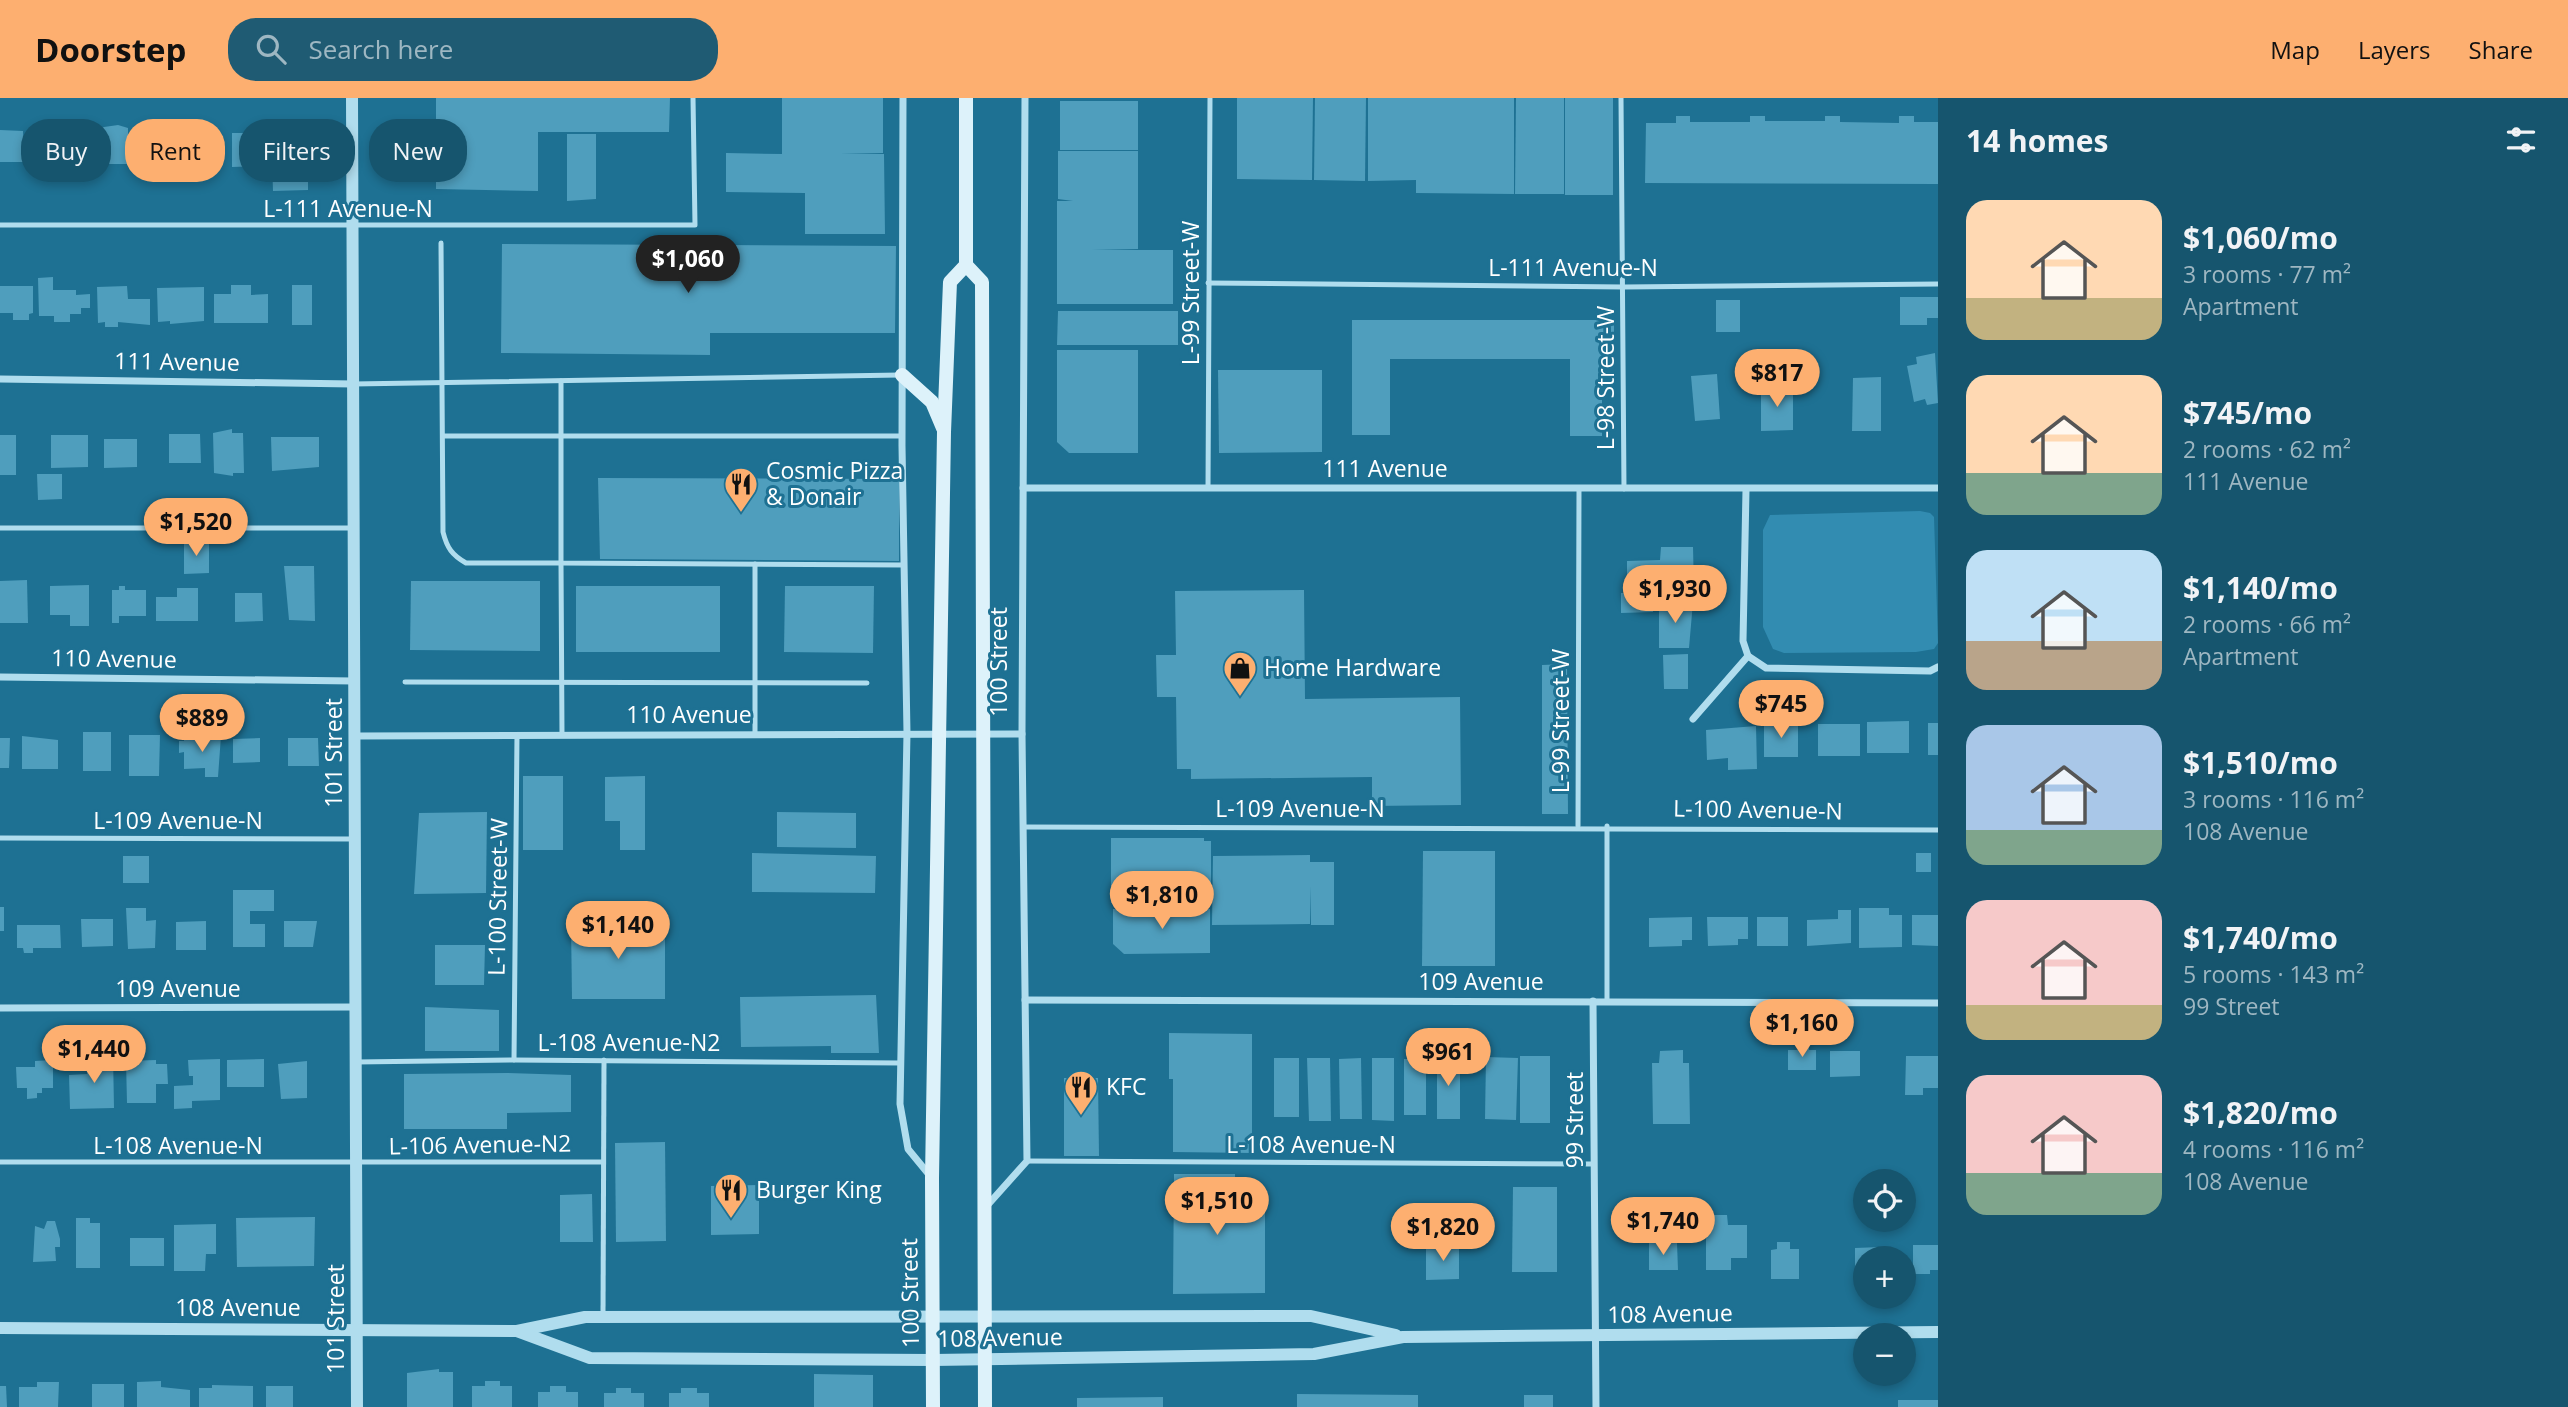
<!DOCTYPE html>
<html lang="en">
<head>
<meta charset="utf-8">
<style>
  :root { --surface:#16556e; --page:#1f5b73; --text:#f1f3f6; --muted:#9eb7c2; --accent:#fdaf70 }
  body { margin:0; font-family:"Open Sans",sans-serif; background:var(--page); color:var(--text); height:100vh; display:flex; flex-direction:column; font-size:26px; white-space:nowrap }
  * { box-sizing:border-box; margin:0 }
  p { font-size:23px; color:var(--muted) }
  .icon { flex:none; width:38px; height:38px; fill:none; stroke:currentColor; stroke-width:2; stroke-linecap:round; stroke-linejoin:round }
  .map { position:relative; flex:1; overflow:hidden }
  .panel { display:flex; flex-direction:column; background:var(--surface); width:630px }
  .panel>* { flex:none }
  .banner { position:absolute; left:21px; top:21px; width:665px; height:63px; display:flex; gap:14px }
  .controls { position:absolute; left:1853px; top:1071px; display:grid; gap:14px }
  .controls a { display:grid; place-items:center; width:63px; height:63px; border-radius:50%; background:var(--surface); box-shadow:0 4px 10px #0003; font-size:35px }
  .price { position:absolute; translate:-50% -60px; padding:0 16px; border-radius:24px; background:var(--accent); color:#111; font-size:23px; line-height:46px; filter:drop-shadow(0 2px 4px #0008) }
  .price::after { content:''; position:absolute; left:50%; top:42px; width:21px; height:16px; margin-left:-10px; background:inherit; clip-path:polygon(0 0,100% 0,50% 100%) }
  .price.current { background:#222; color:#fff }
  ul { padding:0; list-style:none }
  li { display:flex; align-items:center; gap:21px; height:175px; padding:0 28px }
  li span { display:grid; place-items:center; flex:none; width:196px; height:140px; border-radius:21px; color:#555 }
  li>.icon { margin-inline-start:auto }
  span .icon { width:84px; height:84px; fill:#fffc; stroke-width:1 }
  li b { font-size:30px }
  h2 { display:flex; justify-content:space-between; align-items:center; height:84px; padding:0 28px; font-size:30px }
  .chip { padding:0 24px; border-radius:28px; background:var(--surface); box-shadow:0 4px 10px #0003; font-size:24px; line-height:63px }
  .chip.current { background:var(--accent); color:#111 }
  header { display:flex; align-items:center; gap:42px; box-sizing:border-box; height:98px; padding:0 35px; background:var(--accent); color:#111 }
  header strong { font-size:33px }
  nav { display:flex; gap:38px; margin-inline-start:auto; font-size:24px }
  .search { width:490px; height:63px; background:var(--page); display:flex; align-items:center; gap:18px; box-sizing:border-box; padding:0 24px; border-radius:28px; color:var(--muted); font-size:26px }
  main { display:flex; flex:1; min-height:0 }
  .map>svg:first-child { display:block }
  .green { fill:#328cb1 }
  .building { fill:#4f9ebd }
  .lines { fill:none; stroke-linecap:round; stroke-linejoin:round }
  .service { stroke:#b0ddee; stroke-width:5 }
  .minor { stroke:#b0ddee; stroke-width:7 }
  .tertiary { stroke:#b0ddee; stroke-width:12 }
  .secondary { stroke:#ddf2fa; stroke-width:14 }
  .labels { text-anchor:middle; stroke-width:6; stroke-linejoin:round; paint-order:stroke }
  .street-label { font-size:23px; fill:#fff; stroke:#1e7193 }
  .poi-label { font-size:23px; fill:#fff; stroke:#1e7193; text-anchor:start }
</style>
</head>
<body>
<header>
<strong>Doorstep</strong>
<div class="search"><svg class="icon" aria-label="search" viewBox="0 0 24 24"><circle cx="10" cy="10" r="6"/><path d="M15 15l6 6"/></svg>Search here</div>
<nav><a>Map</a><a>Layers</a><a>Share</a></nav>
</header>
<main>
<div class="map">
<svg width="1938" height="1309" viewBox="0 0 1938 1309">
  <rect width="100%" height="100%" fill="#1e7193"/>
  <path class="green" d="M1920 413 1930 415 1934 419 1938 545 1934 551 1916 554 1784 555 1773 551 1763 529V432L1770 417Z"/>
  <g class="building">
    <path d="M436 0H670L669 34H538V93L436 91Z"/>
    <path d="M782 0H883V55L840 56H884L885 136H805V95L726 94V55L782 56Z"/>
    <path d="M1237 0H1313L1312 82 1237 81Z"/>
    <path d="M1315 0H1366L1365 83 1314 82Z"/>
    <path d="M1368 0H1514V96L1416 95V82L1368 83Z"/>
    <path d="M1516 0H1564V96H1515Z"/>
    <rect x="1565" y="0" width="48" height="97"/>
    <rect x="1060" y="3" width="78" height="49"/>
    <path d="M1676 18H1690V24H1750V18H1765V23H1825V18H1840V24L1899 25V18H1914V24H1938V86L1645 85 1646 25H1676Z"/>
    <path d="M118 27 128 30V66H98L97 30Z"/>
    <path d="M0 32 23 33 24 64H0Z"/>
    <path d="M271 32H295V56H308V92L273 93Z"/>
    <path d="M91 33V62H76V76H58L57 70H45L44 34Z"/>
    <path d="M232 35H265L266 68 232 69Z"/>
    <rect x="131" y="36" width="19" height="37"/>
    <path d="M209 36 207 75H189V82H174V74H152L151 45H178V37Z"/>
    <path d="M567 36H596V101L567 103Z"/>
    <path d="M1058 53H1138V151L1092 152H1173V206H1057V103H1073L1058 101Z"/>
    <path d="M502 146 896 148 895 235H710V257L501 255Z"/>
    <path d="M53 179V192H76V197L90 196V210H81V216H70V224H54V218H39L38 180Z"/>
    <path d="M231 187H251V197L268 196V225H214V196H231Z"/>
    <rect x="292" y="187" width="20" height="40"/>
    <path d="M0 188H33V215L29 216V222H13V215H0Z"/>
    <path d="M127 188 128 201H150V227L118 224V229H105V224L98 225 97 189Z"/>
    <path d="M204 189V223L170 226V223L158 224 157 190Z"/>
    <path d="M1900 199H1938V220H1927V227H1900Z"/>
    <rect x="1716" y="202" width="24" height="32"/>
    <path d="M1058 213H1178V247H1057Z"/>
    <path d="M1352 222H1614V261L1602 262V338H1570V261H1390V337H1352Z"/>
    <path d="M1057 252H1138V355H1069L1057 344Z"/>
    <path d="M1935 255 1938 305 1927 307 1925 301 1914 304 1907 268 1917 266 1916 259Z"/>
    <path d="M1218 272H1322V354L1219 355Z"/>
    <path d="M1717 276 1720 321 1695 323 1691 278Z"/>
    <path d="M1881 279V333H1852L1853 280Z"/>
    <path d="M1793 289V332L1761 333V290Z"/>
    <path d="M232 331V335H243L244 375H233V378L214 375 213 335Z"/>
    <path d="M169 336H200L201 365H169Z"/>
    <rect x="0" y="337" width="16" height="40"/>
    <path d="M51 337H88V369L51 370Z"/>
    <path d="M271 339H319V369L272 373Z"/>
    <path d="M104 341H137V369L104 370Z"/>
    <path d="M37 376H62V401L38 402Z"/>
    <path d="M598 380 899 381V463L600 461Z"/>
    <path d="M209 444V475L184 476V445Z"/>
    <path d="M1661 449H1693L1694 491 1627 490V463L1660 462Z"/>
    <path d="M284 468H314L315 523 289 522Z"/>
    <path d="M27 482 28 525H0V483Z"/>
    <path d="M411 483H540V553L410 552Z"/>
    <path d="M89 487V528H70V517H50V488Z"/>
    <path d="M119 488H125V492H146V518H119V525H112V492H119Z"/>
    <rect x="576" y="488" width="144" height="66"/>
    <path d="M785 488H874L873 555 784 554Z"/>
    <path d="M177 490H198V523H156V499H177Z"/>
    <path d="M1304 492 1305 601 1460 599 1461 707 1372 708V679L1191 681V671H1177L1176 599H1157L1156 557H1176L1175 493Z"/>
    <path d="M235 495H262L263 523 235 524Z"/>
    <path d="M1621 495H1653V514L1621 515Z"/>
    <path d="M1659 504H1693L1689 550H1659Z"/>
    <path d="M1688 556V591H1664L1663 557Z"/>
    <path d="M1567 566 1568 716H1542V567Z"/>
    <path d="M1909 623V655H1867V624Z"/>
    <rect x="1764" y="625" width="34" height="34"/>
    <rect x="1928" y="625" width="10" height="32"/>
    <rect x="1818" y="626" width="42" height="32"/>
    <path d="M1756 628 1757 671 1728 672V660L1707 662 1706 632Z"/>
    <rect x="83" y="634" width="28" height="39"/>
    <path d="M129 637H160L159 678H129Z"/>
    <path d="M22 638 58 642V671H22Z"/>
    <path d="M184 638H221L218 679H205V670L184 671V654L179 655V643H184Z"/>
    <path d="M0 640H10L9 670H0Z"/>
    <path d="M260 640V664L233 665V641Z"/>
    <path d="M288 640H318L319 668H288Z"/>
    <rect x="523" y="678" width="40" height="74"/>
    <path d="M645 678V752H620V723H605V679Z"/>
    <path d="M487 714 486 795 414 796 419 715Z"/>
    <path d="M777 714 856 715V750L777 749Z"/>
    <path d="M1111 740H1204V743H1211V804L1111 805Z"/>
    <path d="M1423 753H1495V868H1422Z"/>
    <path d="M752 755 876 758 875 795 752 794Z"/>
    <rect x="1916" y="755" width="15" height="19"/>
    <path d="M1310 757V764H1334V827H1311V788L1310 826 1212 827 1213 758Z"/>
    <rect x="123" y="758" width="26" height="27"/>
    <path d="M233 792H274V813H250V826H265V849H233Z"/>
    <rect x="0" y="809" width="4" height="24"/>
    <path d="M126 810H146V823L156 822 155 850 128 851Z"/>
    <path d="M1859 810H1889V817H1902V849L1859 850Z"/>
    <path d="M1113 811H1210V855L1124 856 1113 846Z"/>
    <path d="M1838 812H1851V845L1807 848V822L1838 821Z"/>
    <path d="M1912 817H1938V848L1912 847Z"/>
    <path d="M1692 819V842H1682V848L1649 849V820Z"/>
    <path d="M1707 819H1748V841H1738V847L1708 848Z"/>
    <rect x="1757" y="819" width="31" height="29"/>
    <path d="M81 821H113V848L82 849Z"/>
    <path d="M206 823V852H176V824Z"/>
    <path d="M284 823H317L313 849H284Z"/>
    <path d="M665 824V901H572L571 825Z"/>
    <path d="M17 827H60L61 850H33V855H24L23 850H17Z"/>
    <path d="M435 847H485L484 887H435Z"/>
    <path d="M876 897 879 955H831V948L741 949 740 899Z"/>
    <path d="M425 909 499 912V953H425Z"/>
    <path d="M1169 935 1252 936V1055L1173 1054V981H1169Z"/>
    <path d="M1800 946H1809V952H1816V972H1788V952H1800Z"/>
    <path d="M1683 952V965H1689L1690 1026H1653L1652 965H1659L1660 953Z"/>
    <path d="M1830 953H1860V978L1830 979Z"/>
    <path d="M113 956 114 1010 70 1011 69 977 87 976V957Z"/>
    <rect x="1520" y="958" width="30" height="67"/>
    <path d="M1906 958H1938V990H1923V997H1905Z"/>
    <path d="M1486 959 1518 960 1516 1022 1485 1021Z"/>
    <rect x="1274" y="960" width="25" height="59"/>
    <path d="M1307 960H1330L1331 1023H1309Z"/>
    <path d="M1361 960 1362 1021H1340L1339 961Z"/>
    <path d="M1372 960H1394V1023L1372 1022Z"/>
    <rect x="1437" y="960" width="23" height="61"/>
    <path d="M220 961V1002L192 1003V1010L174 1011V988L193 987V978H189L188 962Z"/>
    <path d="M264 961V989H227V962Z"/>
    <rect x="1404" y="961" width="22" height="56"/>
    <path d="M53 962V990H42V995H37V1000L27 1001V990H17L16 969H35V963Z"/>
    <path d="M156 962V966H167L168 986H156V1005H127L126 963Z"/>
    <path d="M307 963V1000L281 1001 278 966Z"/>
    <path d="M507 975 571 977V1014L507 1015V1031H404V976Z"/>
    <path d="M1064 980H1098L1099 1058H1064Z"/>
    <path d="M665 1044 666 1143 616 1144 615 1045Z"/>
    <path d="M1174 1076H1235V1097H1265V1195L1173 1196Z"/>
    <path d="M759 1087V1136L711 1137V1088Z"/>
    <path d="M1513 1089H1557V1174H1512Z"/>
    <path d="M592 1096 593 1144H560V1097Z"/>
    <path d="M1706 1117H1727L1728 1127H1747V1160H1731V1172H1706Z"/>
    <path d="M315 1119 314 1168 237 1169 236 1120Z"/>
    <path d="M76 1120H90V1125H100V1170H76Z"/>
    <path d="M47 1123H55L60 1141V1149H55L56 1163 33 1164 35 1128 44 1131Z"/>
    <path d="M216 1126V1156H206L205 1173H174V1127Z"/>
    <rect x="130" y="1140" width="34" height="28"/>
    <path d="M1445 1144H1455L1456 1150H1459V1181L1426 1182V1151L1445 1150Z"/>
    <path d="M1777 1144H1790V1151H1799V1181H1771V1152L1777 1151Z"/>
    <path d="M1649 1145H1677L1678 1172H1649Z"/>
    <path d="M1913 1147H1938V1172H1930V1176H1913Z"/>
    <path d="M1881 1149V1160H1866V1177H1855V1150Z"/>
    <path d="M439 1271V1274H453V1309H407V1275Z"/>
    <path d="M814 1276 873 1277V1309H814Z"/>
    <path d="M161 1283V1289L190 1292V1309H137V1284Z"/>
    <path d="M485 1283H500V1288H512V1309H472V1288H485Z"/>
    <path d="M37 1284H59L58 1309H19V1289H37Z"/>
    <rect x="92" y="1286" width="32" height="23"/>
    <path d="M212 1287 253 1288V1309H199V1290H212Z"/>
    <path d="M0 1288H6L7 1309H0Z"/>
    <rect x="266" y="1288" width="27" height="21"/>
    <path d="M550 1288H566V1294H578V1309H538V1294H550Z"/>
    <path d="M616 1290H631V1295H644V1309H604V1295H616Z"/>
    <path d="M681 1290H697V1295H709V1309H669V1295H681Z"/>
    <path d="M1297 1296 1418 1297V1309H1297Z"/>
    <rect x="1524" y="1297" width="29" height="12"/>
    <path d="M1163 1299V1309H1077V1300Z"/>
    <rect x="1898" y="1302" width="40" height="7"/>
  </g>
  <g class="lines">
    <g class="service">
      <path d="M1621 0 1624 391"/>
      <path d="M0 127H695L693 0"/>
      <path d="M441 145 443 434C447 450 452 457 466 465H561L562 637"/>
      <path d="M1208 185 1624 189 1938 186"/>
      <path d="M561 283V465L904 467"/>
      <path d="M353 286 900 277"/>
      <path d="M443 338H902"/>
      <path d="M1208 390 1210 0"/>
      <path d="M0 430H354"/>
      <path d="M755 466V636"/>
      <path d="M405 584 867 585"/>
      <path d="M1578 728 1579 391"/>
      <path d="M1607 728V903"/>
      <path d="M1023 729 1938 732"/>
      <path d="M0 740 354 741"/>
      <path d="M514 962 517 637"/>
      <path d="M356 964 514 962 901 965"/>
      <path d="M1027 1063 1594 1066"/>
      <path d="M0 1064H603"/>
      <path d="M603 1218 604 962"/>
    </g>
    <g class="minor">
      <path d="M903 0 902 348 907 635 900 1006 908 1051 931 1079"/>
      <path d="M0 281 353 286"/>
      <path d="M1023 390H1938"/>
      <path d="M1746 392 1743 543 1748 558 1766 570 1930 573 1938 569"/>
      <path d="M0 579 354 583"/>
      <path d="M1693 621 1748 558"/>
      <path d="M357 638 1022 636"/>
      <path d="M1025 902 1938 905"/>
      <path d="M1593 903 1596 1309"/>
      <path d="M0 910 356 909"/>
      <path d="M985 1110 1027 1063 1022 636 1025 0"/>
    </g>
    <g class="tertiary">
      <path d="M352 0 357 1309"/>
      <path d="M0 1230 517 1233 585 1219 1311 1218 1396 1237"/>
      <path d="M517 1233 590 1260 933 1262 1314 1256 1403 1239 1938 1234"/>
    </g>
    <g class="secondary">
      <path d="M966 167 982 184 985 1309"/>
      <path d="M902 277 932 304 943 330"/>
      <path d="M933 1309 932 1080 944 334 950 184 966 167V0"/>
    </g>
  </g>
  <defs>
    <symbol id="restaurant-pin" viewBox="-11 -11 22 30"><path d="M0 17L-7.5 6A9.5 9.5 0 1 1 7.5 6Z" fill="#fdaf70" stroke="#1e7193"/><path d="M-5-6h1v4h1v-4h1v4h1v-4h1v5L-1.5 .5V6h-2V.5L-5-1ZM5-6V6H3V1.5H1.5Q1.5-4 5-6Z" fill="#111"/></symbol>
    <symbol id="shop-pin" viewBox="-11 -11 22 30"><path d="M0 17L-7.5 6A9.5 9.5 0 1 1 7.5 6Z" fill="#fdaf70" stroke="#1e7193"/><path d="M-5-2.5h2.3a2.7 3.5 0 0 1 5.4 0H5L5.5 6h-11ZM-1.5-2.5h3a1.5 2.3 0 0 0-3 0Z" fill="#111"/></symbol>
  </defs>
  <g fill-rule="evenodd">
    <use href="#restaurant-pin" x="722" y="367" width="38" height="52"/>
    <use href="#shop-pin" x="1221" y="551" width="38" height="52"/>
    <use href="#restaurant-pin" x="1062" y="970" width="38" height="52"/>
    <use href="#restaurant-pin" x="712" y="1073" width="38" height="52"/>
  </g>
  <g class="labels">
    <g class="street-label">
      <text x="348" y="119">L-111 Avenue-N</text>
      <text x="1573" y="178">L-111 Avenue-N</text>
      <text transform="translate(1191 195) rotate(-90)" y="8">L-99 Street-W</text>
      <text transform="translate(177 264) rotate(1)" y="8">111 Avenue</text>
      <text transform="translate(1606 280) rotate(-90)" y="8">L-98 Street-W</text>
      <text x="1385" y="379">111 Avenue</text>
      <text transform="translate(114 561) rotate(1)" y="8">110 Avenue</text>
      <text transform="translate(999 564) rotate(-90)" y="8">100 Street</text>
      <text x="689" y="625">110 Avenue</text>
      <text transform="translate(1561 623) rotate(-90)" y="8">L-99 Street-W</text>
      <text transform="translate(334 655) rotate(-90)" y="8">101 Street</text>
      <text x="1300" y="719">L-109 Avenue-N</text>
      <text transform="translate(1758 712) rotate(1)" y="8">L-100 Avenue-N</text>
      <text x="178" y="731">L-109 Avenue-N</text>
      <text transform="translate(498 799) rotate(-89)" y="8">L-100 Street-W</text>
      <text x="1481" y="892">109 Avenue</text>
      <text x="178" y="899">109 Avenue</text>
      <text x="629" y="953">L-108 Avenue-N2</text>
      <text transform="translate(1575 1022) rotate(-90)" y="8">99 Street</text>
      <text transform="translate(480 1047) rotate(-1)" y="8">L-106 Avenue-N2</text>
      <text x="1311" y="1055">L-108 Avenue-N</text>
      <text x="178" y="1056">L-108 Avenue-N</text>
      <text transform="translate(910 1195) rotate(-91)" y="8">100 Street</text>
      <text x="238" y="1218">108 Avenue</text>
      <text transform="translate(1670 1216) rotate(-1)" y="8">108 Avenue</text>
      <text transform="translate(336 1221) rotate(-90)" y="8">101 Street</text>
      <text transform="translate(1000 1240) rotate(-1)" y="8">108 Avenue</text>
    </g>
    <g class="poi-label">
      <text x="766" y="381">Cosmic Pizza<tspan x="766" dy="26">&amp; Donair</tspan></text>
      <text x="1264" y="578">Home Hardware</text>
      <text x="1106" y="997">KFC</text>
      <text x="756" y="1100">Burger King</text>
    </g>
  </g>
</svg>
<div class="controls">
<a><svg class="icon" aria-label="locate" viewBox="0 0 24 24"><circle cx="12" cy="12" r="6"/><path d="M12 2v4M12 18v4M2 12h4M18 12h4"/></svg></a>
<a>+</a>
<a>−</a>
</div>
<b class="price current" style="left:688px;top:197px">$1,060</b>
<b class="price" style="left:1777px;top:311px">$817</b>
<b class="price" style="left:196px;top:460px">$1,520</b>
<b class="price" style="left:1675px;top:527px">$1,930</b>
<b class="price" style="left:1781px;top:642px">$745</b>
<b class="price" style="left:202px;top:656px">$889</b>
<b class="price" style="left:1162px;top:833px">$1,810</b>
<b class="price" style="left:618px;top:863px">$1,140</b>
<b class="price" style="left:1802px;top:961px">$1,160</b>
<b class="price" style="left:94px;top:987px">$1,440</b>
<b class="price" style="left:1448px;top:990px">$961</b>
<b class="price" style="left:1217px;top:1139px">$1,510</b>
<b class="price" style="left:1663px;top:1159px">$1,740</b>
<b class="price" style="left:1443px;top:1165px">$1,820</b>
<div class="banner">
<a class="chip">Buy</a>
<a class="chip current">Rent</a>
<a class="chip">Filters</a>
<a class="chip">New</a>
</div>
</div>
<section class="panel">
<h2>14 homes<svg class="icon" aria-label="filters" viewBox="0 0 24 24"><path d="M4 7h16M4 17h16"/><circle cx="9" cy="7" r="2"/><circle cx="15" cy="17" r="2"/></svg></h2>
<ul>
<li><span style="background:linear-gradient(#ffd9b3 70%,#c2b280 0)"><svg class="icon" aria-label="home" viewBox="0 0 24 24"><path d="M3 11l9-7 9 7M6 9v11h12V9"/></svg></span><div><b>$1,060/mo</b><p>3 rooms · 77 m²</p><p>Apartment</p></div></li>
<li><span style="background:linear-gradient(#ffd9b3 70%,#7fa58c 0)"><svg class="icon" aria-label="home" viewBox="0 0 24 24"><path d="M3 11l9-7 9 7M6 9v11h12V9"/></svg></span><div><b>$745/mo</b><p>2 rooms · 62 m²</p><p>111 Avenue</p></div></li>
<li><span style="background:linear-gradient(#bfe0f5 65%,#b9a48a 0)"><svg class="icon" aria-label="home" viewBox="0 0 24 24"><path d="M3 11l9-7 9 7M6 9v11h12V9"/></svg></span><div><b>$1,140/mo</b><p>2 rooms · 66 m²</p><p>Apartment</p></div></li>
<li><span style="background:linear-gradient(#a9c7e8 75%,#7fa58c 0)"><svg class="icon" aria-label="home" viewBox="0 0 24 24"><path d="M3 11l9-7 9 7M6 9v11h12V9"/></svg></span><div><b>$1,510/mo</b><p>3 rooms · 116 m²</p><p>108 Avenue</p></div></li>
<li><span style="background:linear-gradient(#f6c9c9 75%,#c2b280 0)"><svg class="icon" aria-label="home" viewBox="0 0 24 24"><path d="M3 11l9-7 9 7M6 9v11h12V9"/></svg></span><div><b>$1,740/mo</b><p>5 rooms · 143 m²</p><p>99 Street</p></div></li>
<li><span style="background:linear-gradient(#f6c9c9 70%,#7fa58c 0)"><svg class="icon" aria-label="home" viewBox="0 0 24 24"><path d="M3 11l9-7 9 7M6 9v11h12V9"/></svg></span><div><b>$1,820/mo</b><p>4 rooms · 116 m²</p><p>108 Avenue</p></div></li>
</ul>
</section>
</main>
</body>
</html>
